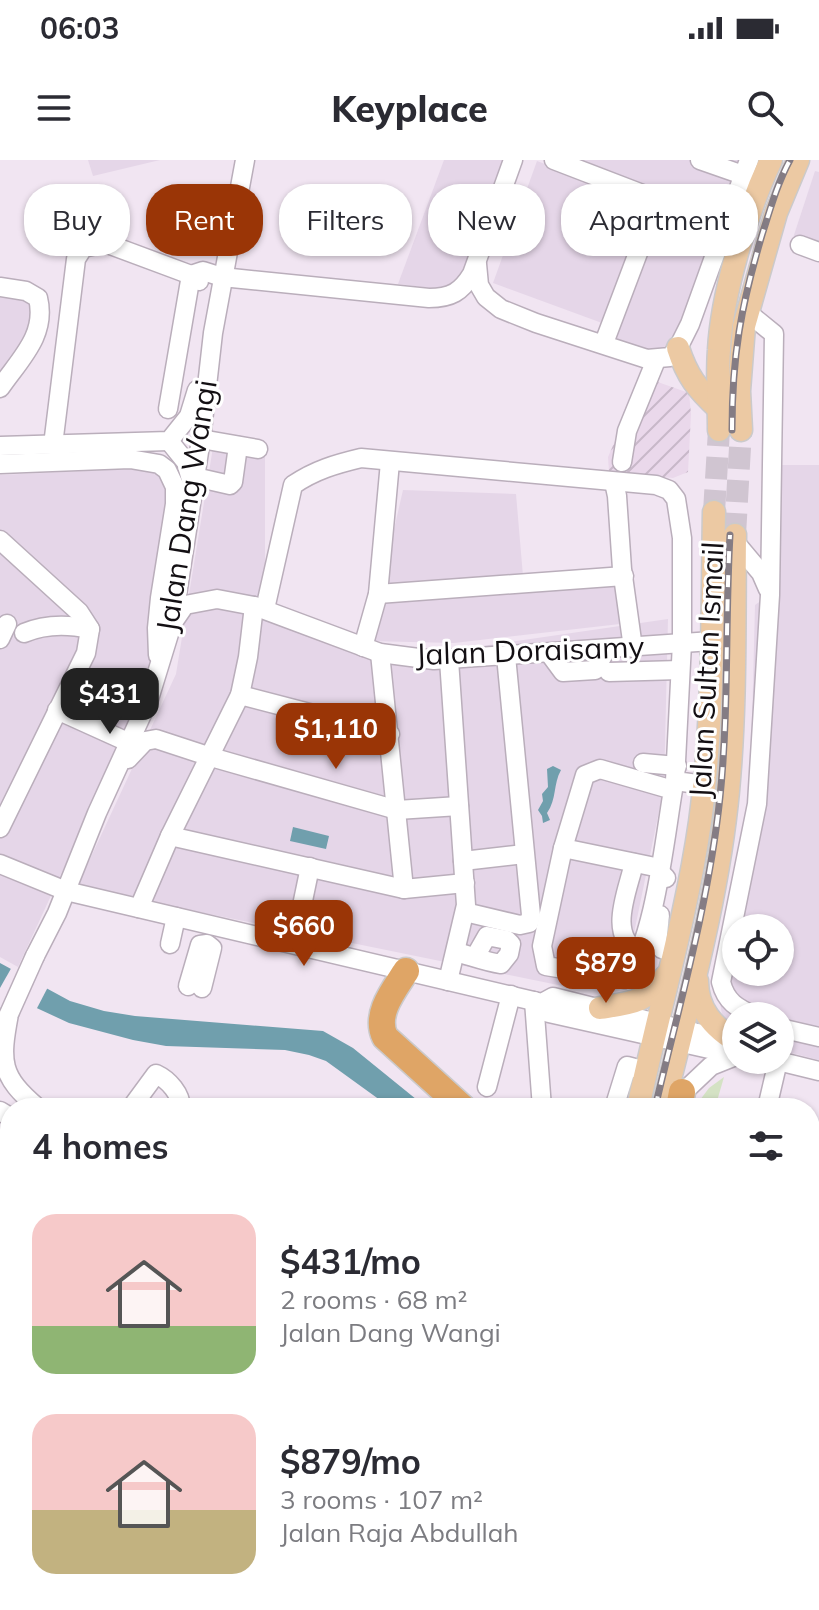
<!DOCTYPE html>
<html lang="en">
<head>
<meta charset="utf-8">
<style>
  :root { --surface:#fff; --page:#f2f2f3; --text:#2b2b33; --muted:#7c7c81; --accent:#9a3506 }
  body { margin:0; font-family:Mulish,sans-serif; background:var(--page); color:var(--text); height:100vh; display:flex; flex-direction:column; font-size:30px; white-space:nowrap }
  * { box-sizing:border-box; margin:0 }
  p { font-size:26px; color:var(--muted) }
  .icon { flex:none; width:44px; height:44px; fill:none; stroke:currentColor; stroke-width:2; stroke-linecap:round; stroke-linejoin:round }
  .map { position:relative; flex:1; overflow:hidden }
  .details { position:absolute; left:0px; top:938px; width:820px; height:512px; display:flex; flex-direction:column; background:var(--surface); border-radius:32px 32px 0 0; box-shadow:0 2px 6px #0004 }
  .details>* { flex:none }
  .top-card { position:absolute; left:24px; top:24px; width:772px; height:72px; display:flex; gap:16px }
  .controls { position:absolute; left:722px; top:754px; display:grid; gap:16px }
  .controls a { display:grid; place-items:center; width:72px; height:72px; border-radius:50%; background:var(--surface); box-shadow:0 2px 6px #0004; font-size:40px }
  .price { position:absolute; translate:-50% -68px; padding:0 18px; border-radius:16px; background:var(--accent); color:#fff; font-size:26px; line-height:52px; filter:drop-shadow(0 2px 4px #0008) }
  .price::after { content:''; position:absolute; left:50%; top:48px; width:24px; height:18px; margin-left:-12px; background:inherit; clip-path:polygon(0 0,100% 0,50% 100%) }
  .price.selected { background:#222; color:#fff }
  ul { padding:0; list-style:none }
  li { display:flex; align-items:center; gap:24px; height:200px; padding:0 32px }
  li span { display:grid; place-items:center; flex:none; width:224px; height:160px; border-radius:24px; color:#555 }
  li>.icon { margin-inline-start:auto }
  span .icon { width:96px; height:96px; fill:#fffc; stroke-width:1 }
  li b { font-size:34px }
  h2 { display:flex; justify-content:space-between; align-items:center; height:96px; padding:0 32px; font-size:34px }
  .chip { padding:0 28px; border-radius:32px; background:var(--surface); box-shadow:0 2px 6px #0004; font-size:28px; line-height:72px }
  .chip.selected { background:var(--accent); color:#fff }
  .status { display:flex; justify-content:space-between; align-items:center; height:56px; padding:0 40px; background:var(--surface); direction:ltr }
  .status svg { height:22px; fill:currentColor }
  header { display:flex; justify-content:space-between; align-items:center; height:104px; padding:0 32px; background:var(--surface); font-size:36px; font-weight:800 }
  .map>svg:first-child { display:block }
  .commercial { fill:#e5d6e8; fill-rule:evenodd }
  .industrial { fill:url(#industrial-furrows) }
  .forest { fill:url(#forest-firs) }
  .garden { fill:#d4e2c4 }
  .water { fill:#709fad }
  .pier { fill:#f1e5f2 }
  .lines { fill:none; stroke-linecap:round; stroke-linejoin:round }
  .major-tunnel { stroke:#d0c5d1; stroke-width:22; stroke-dasharray:22 11; stroke-linecap:butt }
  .minor-casing { stroke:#baaebb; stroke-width:21 }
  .major-casing { stroke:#cbcacb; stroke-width:25 }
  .highway-casing { stroke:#cbcacb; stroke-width:29 }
  .minor { stroke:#fff; stroke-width:18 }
  .major { stroke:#ecc9a3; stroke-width:22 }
  .highway { stroke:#dfa566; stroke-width:26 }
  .rail-casing { stroke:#847c84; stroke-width:7 }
  .rail { stroke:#fff; stroke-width:4; stroke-dasharray:12; stroke-linecap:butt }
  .minor-bridge-casing { stroke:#baaebb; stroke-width:21; stroke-linecap:butt }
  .minor-bridge { stroke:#fff; stroke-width:18 }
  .labels { text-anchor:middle; stroke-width:6; stroke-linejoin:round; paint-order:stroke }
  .street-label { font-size:30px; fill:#130f13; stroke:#fff }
</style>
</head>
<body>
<div class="status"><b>06:03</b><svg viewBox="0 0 49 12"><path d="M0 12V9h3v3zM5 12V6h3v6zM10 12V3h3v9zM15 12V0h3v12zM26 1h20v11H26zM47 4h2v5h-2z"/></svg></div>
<header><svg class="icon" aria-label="menu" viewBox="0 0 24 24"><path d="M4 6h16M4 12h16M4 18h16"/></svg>Keyplace<svg class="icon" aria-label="search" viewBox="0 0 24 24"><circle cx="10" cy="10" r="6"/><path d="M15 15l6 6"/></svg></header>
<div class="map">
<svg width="819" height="1450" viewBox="0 0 819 1450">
  <defs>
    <pattern id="industrial-furrows" width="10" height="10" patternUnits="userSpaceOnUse" patternTransform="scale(2)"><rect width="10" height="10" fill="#ead8eb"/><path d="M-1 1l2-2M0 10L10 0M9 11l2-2" fill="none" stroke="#c8b8c9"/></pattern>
    <pattern id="forest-firs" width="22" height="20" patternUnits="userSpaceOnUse" patternTransform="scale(2)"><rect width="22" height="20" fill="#a1b28d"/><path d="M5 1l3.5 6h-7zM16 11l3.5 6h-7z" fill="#8a9879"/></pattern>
  </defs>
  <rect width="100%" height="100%" fill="#f1e5f2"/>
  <g class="commercial">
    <path d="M88 0H160L93 16Z"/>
    <path d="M444 0H507L457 131 398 124Z"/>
    <path d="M560 0H756L673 208 601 187 656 35Z"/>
    <path d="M537 1 646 41 602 163 493 123Z"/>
    <path d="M815 11 819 12V87L793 78Z"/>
    <path d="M0 130 26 134 40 155 0 222Z"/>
    <path d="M215 275 265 281V457L368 492 468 488 668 459 664 627 632 783 563 826 77 727 176 514Z"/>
    <path d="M777 305H819V900L780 890V856H736L734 869 722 855 718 827 750 644 755 445 776 430ZM736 768H780V812H736Z"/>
    <path d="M151 308 158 310 169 328 154 513 18 807 0 797V315Z"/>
    <path d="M403 330 516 334 523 416 388 427 384 413Z"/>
    <path d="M622 415 629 463 454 483 369 481 379 440Z"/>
    <path d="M810 1343 819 1349V1450H510L479 1440H810Z"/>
  </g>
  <path class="industrial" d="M652 220 689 233 691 254 688 312 673 318 609 312 608 297 640 224Z"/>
  <g class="forest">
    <path d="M0 981 10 987V1202L0 1197Z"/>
    <path d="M10 1425V1440H55L39 1450H0V1435Z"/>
    <path d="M137 1440H227L215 1450H143Z"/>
  </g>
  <path class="garden" d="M724 917 715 948H694L709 928Z"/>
  <g class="water">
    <path d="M553 606 561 610C553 624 557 639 547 653L550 660 543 663 542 656 538 650 543 641 542 634 548 627 547 609Z"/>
    <path d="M293 667 329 676 326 689 290 681Z"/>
    <path d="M0 803 70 841 104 851 135 856 323 871 353 888 427 948H391L326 901 309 895 285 890 166 886 133 880 69 863 0 831Z"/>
  </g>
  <path class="pier" d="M13 805 49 825 35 852 0 836V828Z"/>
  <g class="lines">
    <g class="major-tunnel">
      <path d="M714 352 719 270"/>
      <path d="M735 375 741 270"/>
    </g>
    <defs>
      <g id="minor">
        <path d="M554 0 658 40 604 183"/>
        <path d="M700 0 743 15"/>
        <path d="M658 40 726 61"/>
        <path d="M800 85 819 92"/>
        <path d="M477 104 479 125 486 137 501 149 536 163 647 199 670 197 678 188 690 164 749 0"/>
        <path d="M191 115 203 111 222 117 429 138C451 138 461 132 472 114L513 0"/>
        <path d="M0 127 26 131 38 138C47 175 20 199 0 228"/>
        <path d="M747 152 774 174 770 435 757 644 721 822C726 842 737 848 755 856"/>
        <path d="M168 249 191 115"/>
        <path d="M201 279 258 289"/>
        <path d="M169 281 186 302 192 323"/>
        <path d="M53 285 76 99 83 88 105 83 191 115 199 121"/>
        <path d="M0 286 169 281 189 256 197 230"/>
        <path d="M622 302 627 271 656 200"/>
        <path d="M0 304 130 299 159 304 167 310 175 327V344L160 438 157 468 158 495"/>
        <path d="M195 317 230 325 233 322 238 286"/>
        <path d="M614 322 617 336 622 409 633 488"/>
        <path d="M0 380 79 452 90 469 86 493 0 668"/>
        <path d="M735 382 761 413 768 429"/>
        <path d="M378 434 624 416"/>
        <path d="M265 449 293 325C315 310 336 304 361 298L656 325 669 330 676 339 682 378V483L675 621 705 625"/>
        <path d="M174 461 185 445 217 439 254 446 380 493 434 500 712 481"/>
        <path d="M24 473C45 464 67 464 90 469"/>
        <path d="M0 479 7 464"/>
        <path d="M363 487 378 434 390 302"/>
        <path d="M380 493 404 729"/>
        <path d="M549 493 563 512 595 510 606 490"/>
        <path d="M609 512 680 510"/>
        <path d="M240 535 390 574"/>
        <path d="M57 550 130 583"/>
        <path d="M128 599 145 581 156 579 211 597 397 650 459 646"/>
        <path d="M643 603 677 606"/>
        <path d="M600 609 673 630C665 676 654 787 624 819L546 806 542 786 563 688 585 615Z"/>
        <path d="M170 676 404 729 465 723"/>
        <path d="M563 688 655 707 666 718"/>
        <path d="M463 701 524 694"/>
        <path d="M634 703C628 731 606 776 640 793"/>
        <path d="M0 704 66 731 542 843 553 837 733 882"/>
        <path d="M139 748 170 676 240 535 248 497 254 446"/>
        <path d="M465 752 520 765 529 763 531 755 506 496"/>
        <path d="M660 755 657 783 662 789 674 793"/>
        <path d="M170 784 176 757"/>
        <path d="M294 784 310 707"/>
        <path d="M456 792C471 796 486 802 501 804L509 794 511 784 507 780 487 776 475 797"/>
        <path d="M35 796 57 753 97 653 149 539 173 461 201 279 213 173 245 0"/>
        <path d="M448 821 466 745 449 500"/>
        <path d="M188 826 200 785 207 784 212 788 202 828"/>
        <path d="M534 841 542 948"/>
        <path d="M542 843 549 853 736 895"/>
        <path d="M9 854C0 902 0 916 38 948"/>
        <path d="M780 868 819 877"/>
        <path d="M774 900 819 911"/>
        <path d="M487 927 511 835"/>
        <path d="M675 940 711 906 736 896"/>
        <path d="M131 948 156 914C169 920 181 934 181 948"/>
        <path d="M614 948 627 906 646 911"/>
        <path d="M767 948 778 901"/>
        <path d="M0 951 10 957"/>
        <path d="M810 1086 819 1088"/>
        <path d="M0 1253 10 1254"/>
        <path d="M810 1353 819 1357"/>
        <path d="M0 1370 10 1373"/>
        <path d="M810 1422 819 1403"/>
        <path d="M280 1440 281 1450"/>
        <path d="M396 1440 398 1450"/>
        <path d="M415 1440 431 1450"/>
        <path d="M262 1450V1440"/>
        <path d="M513 1450 522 1440"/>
        <path d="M601 1450 606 1440"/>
        <path d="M685 1450 690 1440"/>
        <path d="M705 1450 709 1440"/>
        <path d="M797 1450 802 1440"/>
      </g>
      <g id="major">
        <path d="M678 188C687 216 697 229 719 249"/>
        <path d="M719 270C719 243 717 216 719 190 722 133 747 51 771 0"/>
        <path d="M741 270 739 231 744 166 776 53 798 0"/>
        <path d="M697 821C697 849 713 867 736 881"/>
        <path d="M600 848C631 843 646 843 666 816"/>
        <path d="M638 948C658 853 686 759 700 662 714 559 712 456 714 352"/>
        <path d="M663 948C688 844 718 738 728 631 736 546 734 460 735 375"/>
        <path d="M315 1450 334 1440"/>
        <path d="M370 1450 383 1440"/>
      </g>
      <g id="highway">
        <path d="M406 811C394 830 374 854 385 877L463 948"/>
        <path d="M679 948 682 932"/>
        <path d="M810 1188 819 1194"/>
        <path d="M810 1216 819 1223"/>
        <path d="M810 1301 819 1307"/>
        <path d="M810 1326 819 1332"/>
      </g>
    </defs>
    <use href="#minor" class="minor-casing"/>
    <use href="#major" class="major-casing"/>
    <use href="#highway" class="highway-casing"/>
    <use href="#minor" class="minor"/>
    <use href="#major" class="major"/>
    <use href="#highway" class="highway"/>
    <defs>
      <g id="rail">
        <path d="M732 270C732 196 741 146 762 75 770 50 777 24 790 0"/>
        <path d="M655 948C679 846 709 742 720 637 729 550 725 462 730 375"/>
        <path d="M346 1450 365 1440"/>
      </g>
    </defs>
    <use href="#rail" class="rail-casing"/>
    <use href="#rail" class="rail"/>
    <defs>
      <path id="minor-bridge" d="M9 854 35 796"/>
    </defs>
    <use href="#minor-bridge" class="minor-bridge-casing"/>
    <use href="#minor-bridge" class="minor-bridge"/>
  </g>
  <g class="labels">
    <g class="street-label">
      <text transform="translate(187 346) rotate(-81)" y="10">Jalan Dang Wangi</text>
      <text transform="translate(530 491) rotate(-2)" y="10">Jalan Doraisamy</text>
      <text transform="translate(707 510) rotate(-87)" y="10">Jalan Sultan Ismail</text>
    </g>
  </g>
</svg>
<div class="controls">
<a><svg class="icon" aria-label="locate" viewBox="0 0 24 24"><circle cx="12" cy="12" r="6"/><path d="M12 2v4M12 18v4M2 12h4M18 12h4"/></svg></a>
<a><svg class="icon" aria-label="layers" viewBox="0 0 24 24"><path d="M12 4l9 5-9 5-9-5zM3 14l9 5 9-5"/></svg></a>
</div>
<b class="price selected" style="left:110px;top:576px">$431</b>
<b class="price" style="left:336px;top:611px">$1,110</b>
<b class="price" style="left:304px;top:808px">$660</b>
<b class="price" style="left:606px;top:845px">$879</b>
<div class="top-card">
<a class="chip">Buy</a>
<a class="chip selected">Rent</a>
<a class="chip">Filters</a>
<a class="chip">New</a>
<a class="chip">Apartment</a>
</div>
<section class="details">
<h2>4 homes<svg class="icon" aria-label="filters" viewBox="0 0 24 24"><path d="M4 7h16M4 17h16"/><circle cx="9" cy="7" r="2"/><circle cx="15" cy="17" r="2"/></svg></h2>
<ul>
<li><span style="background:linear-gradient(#f6c9c9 70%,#8fb573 0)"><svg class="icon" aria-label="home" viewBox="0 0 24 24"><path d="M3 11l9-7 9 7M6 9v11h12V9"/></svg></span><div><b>$431/mo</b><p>2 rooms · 68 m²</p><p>Jalan Dang Wangi</p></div></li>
<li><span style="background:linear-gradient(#f6c9c9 60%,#c2b280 0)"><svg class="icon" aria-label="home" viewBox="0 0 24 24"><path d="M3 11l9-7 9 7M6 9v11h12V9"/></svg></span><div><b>$879/mo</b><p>3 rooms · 107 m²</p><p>Jalan Raja Abdullah</p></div></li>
</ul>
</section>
</div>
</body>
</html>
